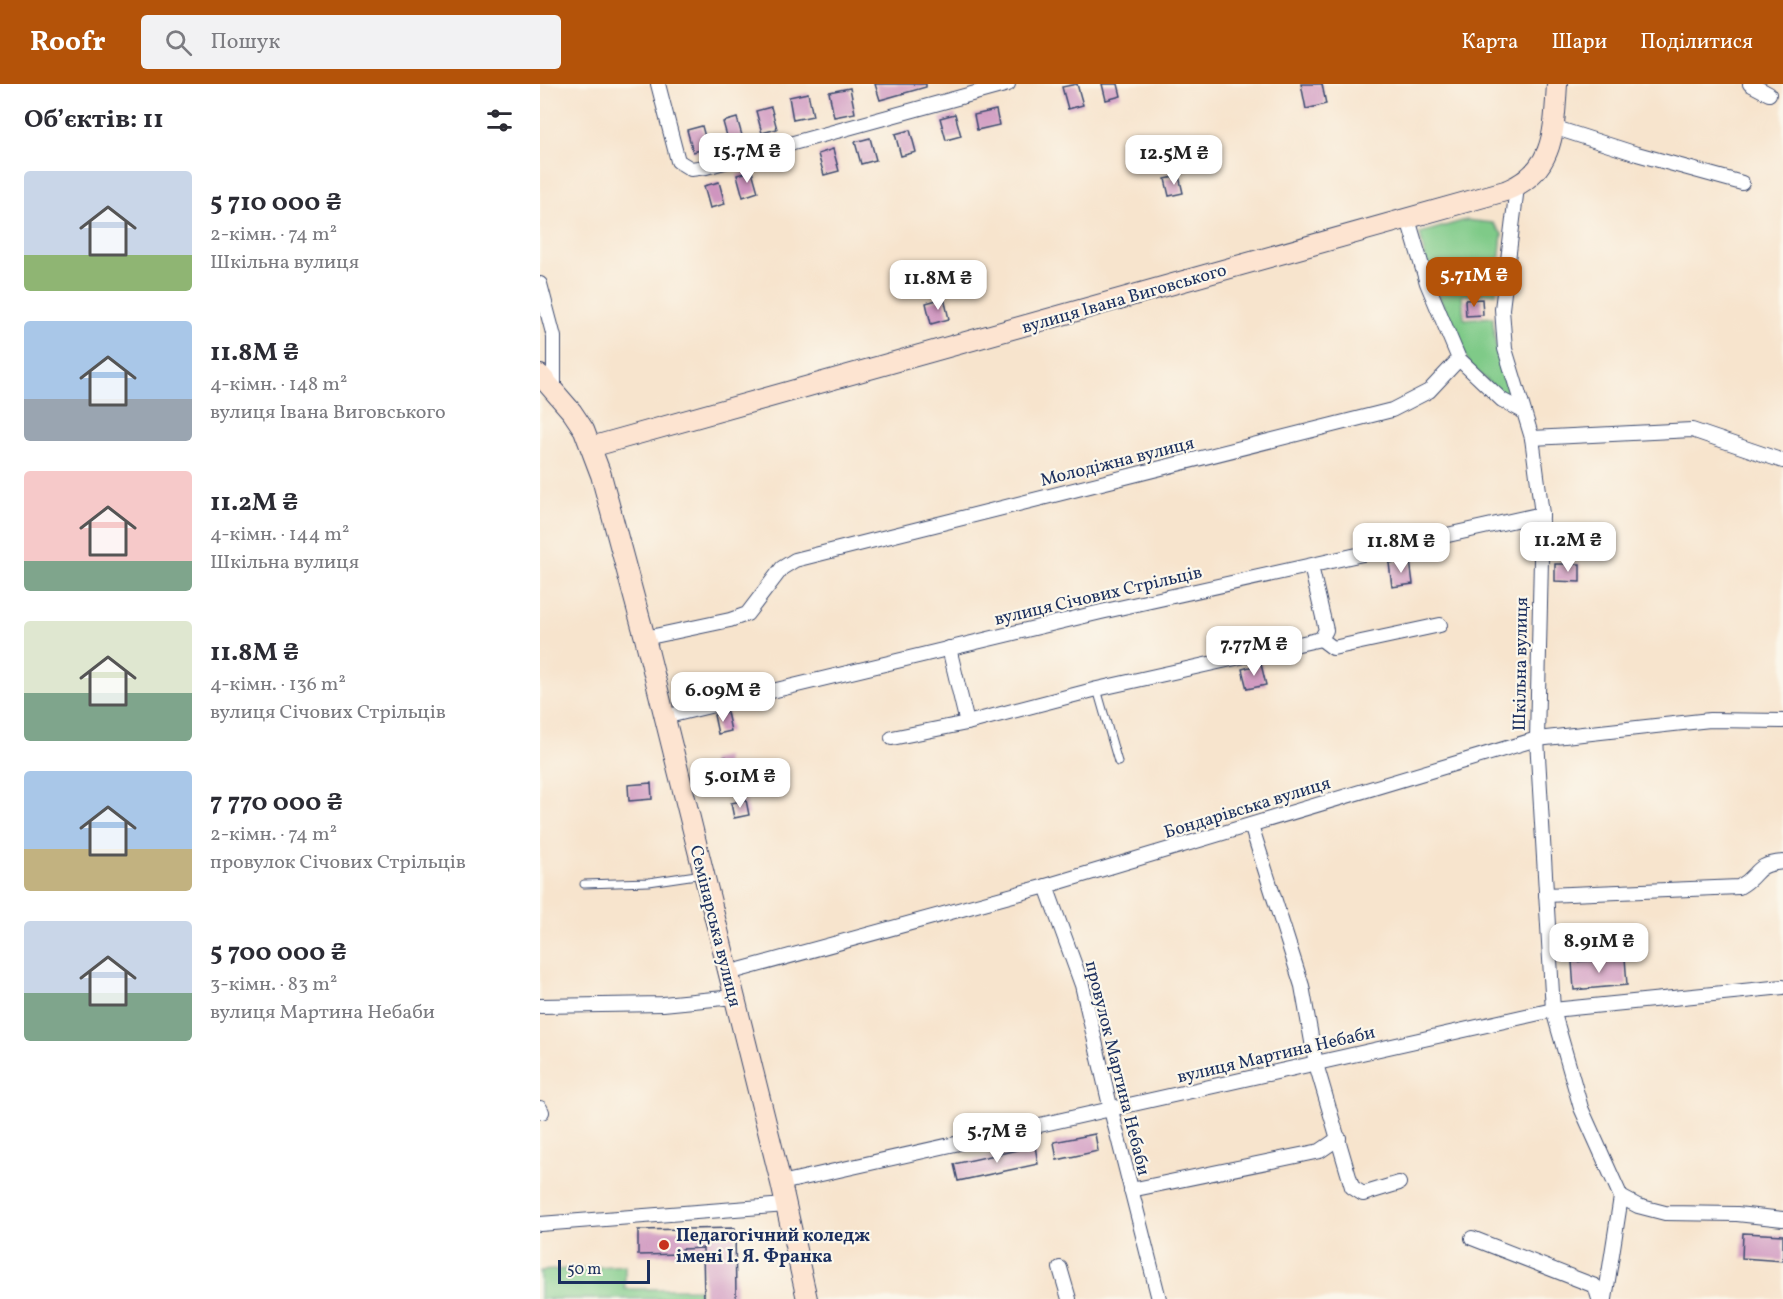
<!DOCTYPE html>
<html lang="uk">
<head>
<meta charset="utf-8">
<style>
  :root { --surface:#fff; --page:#f2f2f3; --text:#2b2b33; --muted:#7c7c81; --accent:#b45309 }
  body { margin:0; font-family:Vollkorn,serif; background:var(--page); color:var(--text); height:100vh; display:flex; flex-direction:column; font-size:22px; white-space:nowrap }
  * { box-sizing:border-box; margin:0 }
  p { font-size:20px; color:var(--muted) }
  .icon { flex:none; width:33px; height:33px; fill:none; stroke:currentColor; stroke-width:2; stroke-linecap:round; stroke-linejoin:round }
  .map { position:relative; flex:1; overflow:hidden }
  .panel { display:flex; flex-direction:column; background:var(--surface); width:540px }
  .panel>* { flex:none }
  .scale { position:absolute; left:18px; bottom:15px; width:92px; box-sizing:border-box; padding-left:6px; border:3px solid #1b2f5e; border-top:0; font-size:16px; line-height:21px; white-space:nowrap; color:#1b2f5e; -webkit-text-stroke:4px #fbf7ec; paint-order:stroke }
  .price { position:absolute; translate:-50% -51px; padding:0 14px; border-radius:12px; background:#fff; color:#222; font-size:20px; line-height:39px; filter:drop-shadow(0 2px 3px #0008) }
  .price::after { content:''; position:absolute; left:50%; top:36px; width:18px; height:14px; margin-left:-9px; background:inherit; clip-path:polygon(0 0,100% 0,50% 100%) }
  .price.current { background:var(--accent); color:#fff }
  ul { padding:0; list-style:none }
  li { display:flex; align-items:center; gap:18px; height:150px; padding:0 24px }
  li span { display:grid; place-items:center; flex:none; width:168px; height:120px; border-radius:6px; color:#555 }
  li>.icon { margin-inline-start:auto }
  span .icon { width:72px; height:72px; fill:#fffc; stroke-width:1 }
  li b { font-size:26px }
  h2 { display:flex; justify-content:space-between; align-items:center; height:72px; padding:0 24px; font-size:26px }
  header { display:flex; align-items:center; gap:36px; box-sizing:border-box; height:84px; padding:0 30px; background:var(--accent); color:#fff }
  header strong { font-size:28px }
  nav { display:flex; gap:33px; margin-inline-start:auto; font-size:21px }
  .search { width:420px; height:54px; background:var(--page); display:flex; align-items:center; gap:15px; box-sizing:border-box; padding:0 21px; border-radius:6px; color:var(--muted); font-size:22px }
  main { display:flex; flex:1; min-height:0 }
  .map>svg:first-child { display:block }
  .green { fill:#7fca88; stroke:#4d7c73; stroke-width:1.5 }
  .building { fill:#cf95bf }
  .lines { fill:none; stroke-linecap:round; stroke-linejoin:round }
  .lane-casing { stroke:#3c4a6f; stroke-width:9 }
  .street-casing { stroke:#3c4a6f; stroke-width:16 }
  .secondary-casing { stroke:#3c4a6f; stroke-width:22 }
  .lane { stroke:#fff; stroke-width:7 }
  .street { stroke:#fff; stroke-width:14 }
  .secondary { stroke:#fde4d1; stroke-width:20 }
  .poi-dot { fill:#c8321e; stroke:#fbf7ec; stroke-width:2 }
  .labels { text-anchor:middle; stroke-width:4.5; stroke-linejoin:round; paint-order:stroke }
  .street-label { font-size:18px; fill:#1b2f5e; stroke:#fbf7ec }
  .poi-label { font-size:18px; font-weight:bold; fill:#1b2f5e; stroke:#fbf7ec; text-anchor:start }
</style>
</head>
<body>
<header>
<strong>Roofr</strong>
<div class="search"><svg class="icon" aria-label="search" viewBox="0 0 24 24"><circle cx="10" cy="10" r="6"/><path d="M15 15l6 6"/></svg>Пошук</div>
<nav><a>Карта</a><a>Шари</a><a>Поділитися</a></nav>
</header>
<main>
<section class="panel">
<h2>Об’єктів: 11<svg class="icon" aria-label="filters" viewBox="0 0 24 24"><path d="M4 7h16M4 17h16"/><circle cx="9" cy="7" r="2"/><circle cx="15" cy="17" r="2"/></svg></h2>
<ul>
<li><span style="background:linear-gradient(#c9d6e8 70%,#8fb573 0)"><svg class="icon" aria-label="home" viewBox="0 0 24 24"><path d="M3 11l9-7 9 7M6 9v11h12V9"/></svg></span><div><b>5 710 000 ₴</b><p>2-кімн. · 74 m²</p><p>Шкільна вулиця</p></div></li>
<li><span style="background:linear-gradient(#a9c7e8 65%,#9aa5b1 0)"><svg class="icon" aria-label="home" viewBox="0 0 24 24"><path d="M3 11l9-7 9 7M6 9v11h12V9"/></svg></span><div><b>11.8M ₴</b><p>4-кімн. · 148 m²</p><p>вулиця Івана Виговського</p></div></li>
<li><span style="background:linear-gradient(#f6c9c9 75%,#7fa58c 0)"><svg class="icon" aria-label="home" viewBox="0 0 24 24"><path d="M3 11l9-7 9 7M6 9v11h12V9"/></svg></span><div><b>11.2M ₴</b><p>4-кімн. · 144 m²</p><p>Шкільна вулиця</p></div></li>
<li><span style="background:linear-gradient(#dfe7d0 60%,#7fa58c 0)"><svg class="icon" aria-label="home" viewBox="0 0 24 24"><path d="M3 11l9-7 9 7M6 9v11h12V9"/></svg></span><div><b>11.8M ₴</b><p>4-кімн. · 136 m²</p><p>вулиця Січових Стрільців</p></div></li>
<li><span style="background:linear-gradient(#a9c7e8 65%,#c2b280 0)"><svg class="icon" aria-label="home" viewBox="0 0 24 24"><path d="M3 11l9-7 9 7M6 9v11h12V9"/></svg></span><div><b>7 770 000 ₴</b><p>2-кімн. · 74 m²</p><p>провулок Січових Стрільців</p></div></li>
<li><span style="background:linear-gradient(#c9d6e8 60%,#7fa58c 0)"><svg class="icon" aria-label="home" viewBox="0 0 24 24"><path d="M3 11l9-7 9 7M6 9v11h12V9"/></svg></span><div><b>5 700 000 ₴</b><p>3-кімн. · 83 m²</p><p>вулиця Мартина Небаби</p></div></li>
</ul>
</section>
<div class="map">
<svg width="1243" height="1215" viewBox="0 0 1243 1215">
  <rect width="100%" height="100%" fill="#fbf7ec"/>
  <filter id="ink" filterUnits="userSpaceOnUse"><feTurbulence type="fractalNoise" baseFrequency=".0167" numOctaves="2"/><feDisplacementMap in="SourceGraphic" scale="12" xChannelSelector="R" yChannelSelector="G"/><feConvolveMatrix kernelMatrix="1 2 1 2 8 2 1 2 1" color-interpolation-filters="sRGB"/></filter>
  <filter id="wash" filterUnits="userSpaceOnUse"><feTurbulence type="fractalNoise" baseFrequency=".008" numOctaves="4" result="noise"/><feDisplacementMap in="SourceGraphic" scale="24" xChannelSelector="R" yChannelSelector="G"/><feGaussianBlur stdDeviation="1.35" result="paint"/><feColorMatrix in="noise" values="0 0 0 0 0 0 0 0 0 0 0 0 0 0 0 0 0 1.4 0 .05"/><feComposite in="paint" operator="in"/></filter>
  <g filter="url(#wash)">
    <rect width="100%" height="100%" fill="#f7e4cd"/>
    <g class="green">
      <path d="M926 136 953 139 962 150 956 209 922 211 924 235 953 233C954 266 961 285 974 314L970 318 931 282 920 262 887 184 880 149Z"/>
      <path d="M85 1181V1205H159V1215H0V1187Z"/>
    </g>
    <g id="blocks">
      <g class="building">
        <path d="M335 0H386V3L340 16Z"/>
        <path d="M537 0 543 21 528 25 522 3Z"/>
        <path d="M562 0H578L581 12 566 16Z"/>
        <path d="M761 0H782L786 20 766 25Z"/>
        <path d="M310 4 315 29 294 33 289 8Z"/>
        <path d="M268 9 273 32 253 36 249 13Z"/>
        <path d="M231 23 237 45 222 49 216 27Z"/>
        <path d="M456 26 459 41 437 46 434 31Z"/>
        <path d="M415 30 421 52 406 56 400 34Z"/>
        <path d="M197 34 203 55 189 59 183 38Z"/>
        <path d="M162 42 168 64 153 68 147 46Z"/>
        <path d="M370 46 376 68 361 72 355 50Z"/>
        <path d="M330 54 336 76 321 80 315 58Z"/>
        <path d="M293 65 299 87 284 91 278 70Z"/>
        <path d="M212 87 218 108 203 113 197 91Z"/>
        <path d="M639 92 643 109 629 112 625 95Z"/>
        <path d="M179 98 185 120 170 124 164 102Z"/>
        <path d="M404 214 409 235 391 240 386 219Z"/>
        <path d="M942 215 943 231 926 232 925 216Z"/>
        <path d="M870 476 873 500 852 503 849 479Z"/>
        <path d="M1015 480H1040V498L1015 497Z"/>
        <path d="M721 580 726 601 707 605 702 585Z"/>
        <path d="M187 628 191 647 178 650 174 631Z"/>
        <path d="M186 673 188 688 174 691 171 676Z"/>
        <path d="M111 699 112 715 89 717 88 701Z"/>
        <path d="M206 716 209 731 194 734 191 719Z"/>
        <path d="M1085 874 1087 901 1034 906 1032 878Z"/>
        <path d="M555 1050 558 1067 517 1076 514 1058Z"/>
        <path d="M495 1062 498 1080 418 1097 414 1080Z"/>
        <path d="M195 1144 196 1215H164L163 1164 142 1165V1170L98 1171V1146Z"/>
        <path d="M1203 1149 1243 1151V1177L1202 1174Z"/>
      </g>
    </g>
  </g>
  <g filter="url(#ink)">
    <use href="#blocks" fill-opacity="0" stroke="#3c4a6f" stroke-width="1.5"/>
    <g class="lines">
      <defs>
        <g id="lane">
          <path d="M557 605 578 678"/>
          <path d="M44 800 109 798 163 790"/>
        </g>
        <g id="street">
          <path d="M118 0 138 77 151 85 166 83 468 0"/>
          <path d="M1210 0 1229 10"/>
          <path d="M1013 43 1097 70 1202 99"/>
          <path d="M977 103 962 225 965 265 992 354 1002 430 997 655 1013 926 1041 1024 1081 1113 1065 1215"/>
          <path d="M868 135 887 199 919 275 962 316 983 327"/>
          <path d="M0 200 14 253V305"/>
          <path d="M992 354 1152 346 1243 377"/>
          <path d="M105 554 190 536 207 530 242 484 255 476 852 326 889 307 919 275"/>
          <path d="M781 555 793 564 900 541"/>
          <path d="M409 564 427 639 557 605 781 555 786 546 771 482"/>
          <path d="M124 633 561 528 1002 430"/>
          <path d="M352 654 427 639"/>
          <path d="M711 741 762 902 776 980 812 1103 823 1110 859 1099"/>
          <path d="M506 802 542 901 571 1026 619 1215"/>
          <path d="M1006 811 1199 803C1221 791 1212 781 1243 778"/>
          <path d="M188 889 506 802 997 655 1170 636 1243 637"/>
          <path d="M0 922 123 920 194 913"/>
          <path d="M0 1024 2 1028"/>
          <path d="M241 1099 1013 926 1243 903"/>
          <path d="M591 1106 780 1067 799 1054"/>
          <path d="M1081 1113 1098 1122 1125 1129 1197 1130 1243 1135"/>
          <path d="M0 1140 246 1121"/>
          <path d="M932 1154 1055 1202 1059 1215"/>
          <path d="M520 1184 529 1215"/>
        </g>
        <g id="secondary">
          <path d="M0 291 32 328 44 346 61 391 105 554 241 1099 267 1215"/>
          <path d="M51 363 965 107C1015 88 1014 46 1017 0"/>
        </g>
      </defs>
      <use href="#lane" class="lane-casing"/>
      <use href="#street" class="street-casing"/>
      <use href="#secondary" class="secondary-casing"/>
      <use href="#lane" class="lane"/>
      <use href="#street" class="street"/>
      <use href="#secondary" class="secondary"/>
    </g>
  </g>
  <circle class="poi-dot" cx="124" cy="1161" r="6"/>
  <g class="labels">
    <g class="street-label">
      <text transform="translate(584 214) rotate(-16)" y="6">вулиця Івана Виговського</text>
      <text transform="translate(577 377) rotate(-14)" y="6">Молодіжна вулиця</text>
      <text transform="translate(558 511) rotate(-13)" y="6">вулиця Січових Стрільців</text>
      <text transform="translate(980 580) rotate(-89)" y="6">Шкільна вулиця</text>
      <text transform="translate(707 723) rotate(-17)" y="6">Бондарівська вулиця</text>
      <text transform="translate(176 842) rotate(76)" y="6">Семінарська вулиця</text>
      <text transform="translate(736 970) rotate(-13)" y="6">вулиця Мартина Небаби</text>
      <text transform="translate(578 984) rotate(76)" y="6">провулок Мартина Небаби</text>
    </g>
    <g class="poi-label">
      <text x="136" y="1157">Педагогічний коледж<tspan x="136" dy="21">імені І. Я. Франка</tspan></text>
    </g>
  </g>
</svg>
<div class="scale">50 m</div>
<b class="price" style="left:207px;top:100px">15.7M ₴</b>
<b class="price" style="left:634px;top:102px">12.5M ₴</b>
<b class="price current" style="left:934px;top:224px">5.71M ₴</b>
<b class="price" style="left:398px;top:227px">11.8M ₴</b>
<b class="price" style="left:1028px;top:489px">11.2M ₴</b>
<b class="price" style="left:861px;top:490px">11.8M ₴</b>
<b class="price" style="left:714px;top:593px">7.77M ₴</b>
<b class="price" style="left:183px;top:639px">6.09M ₴</b>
<b class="price" style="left:200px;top:725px">5.01M ₴</b>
<b class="price" style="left:1059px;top:890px">8.91M ₴</b>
<b class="price" style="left:457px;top:1080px">5.7M ₴</b>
</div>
</main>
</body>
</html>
